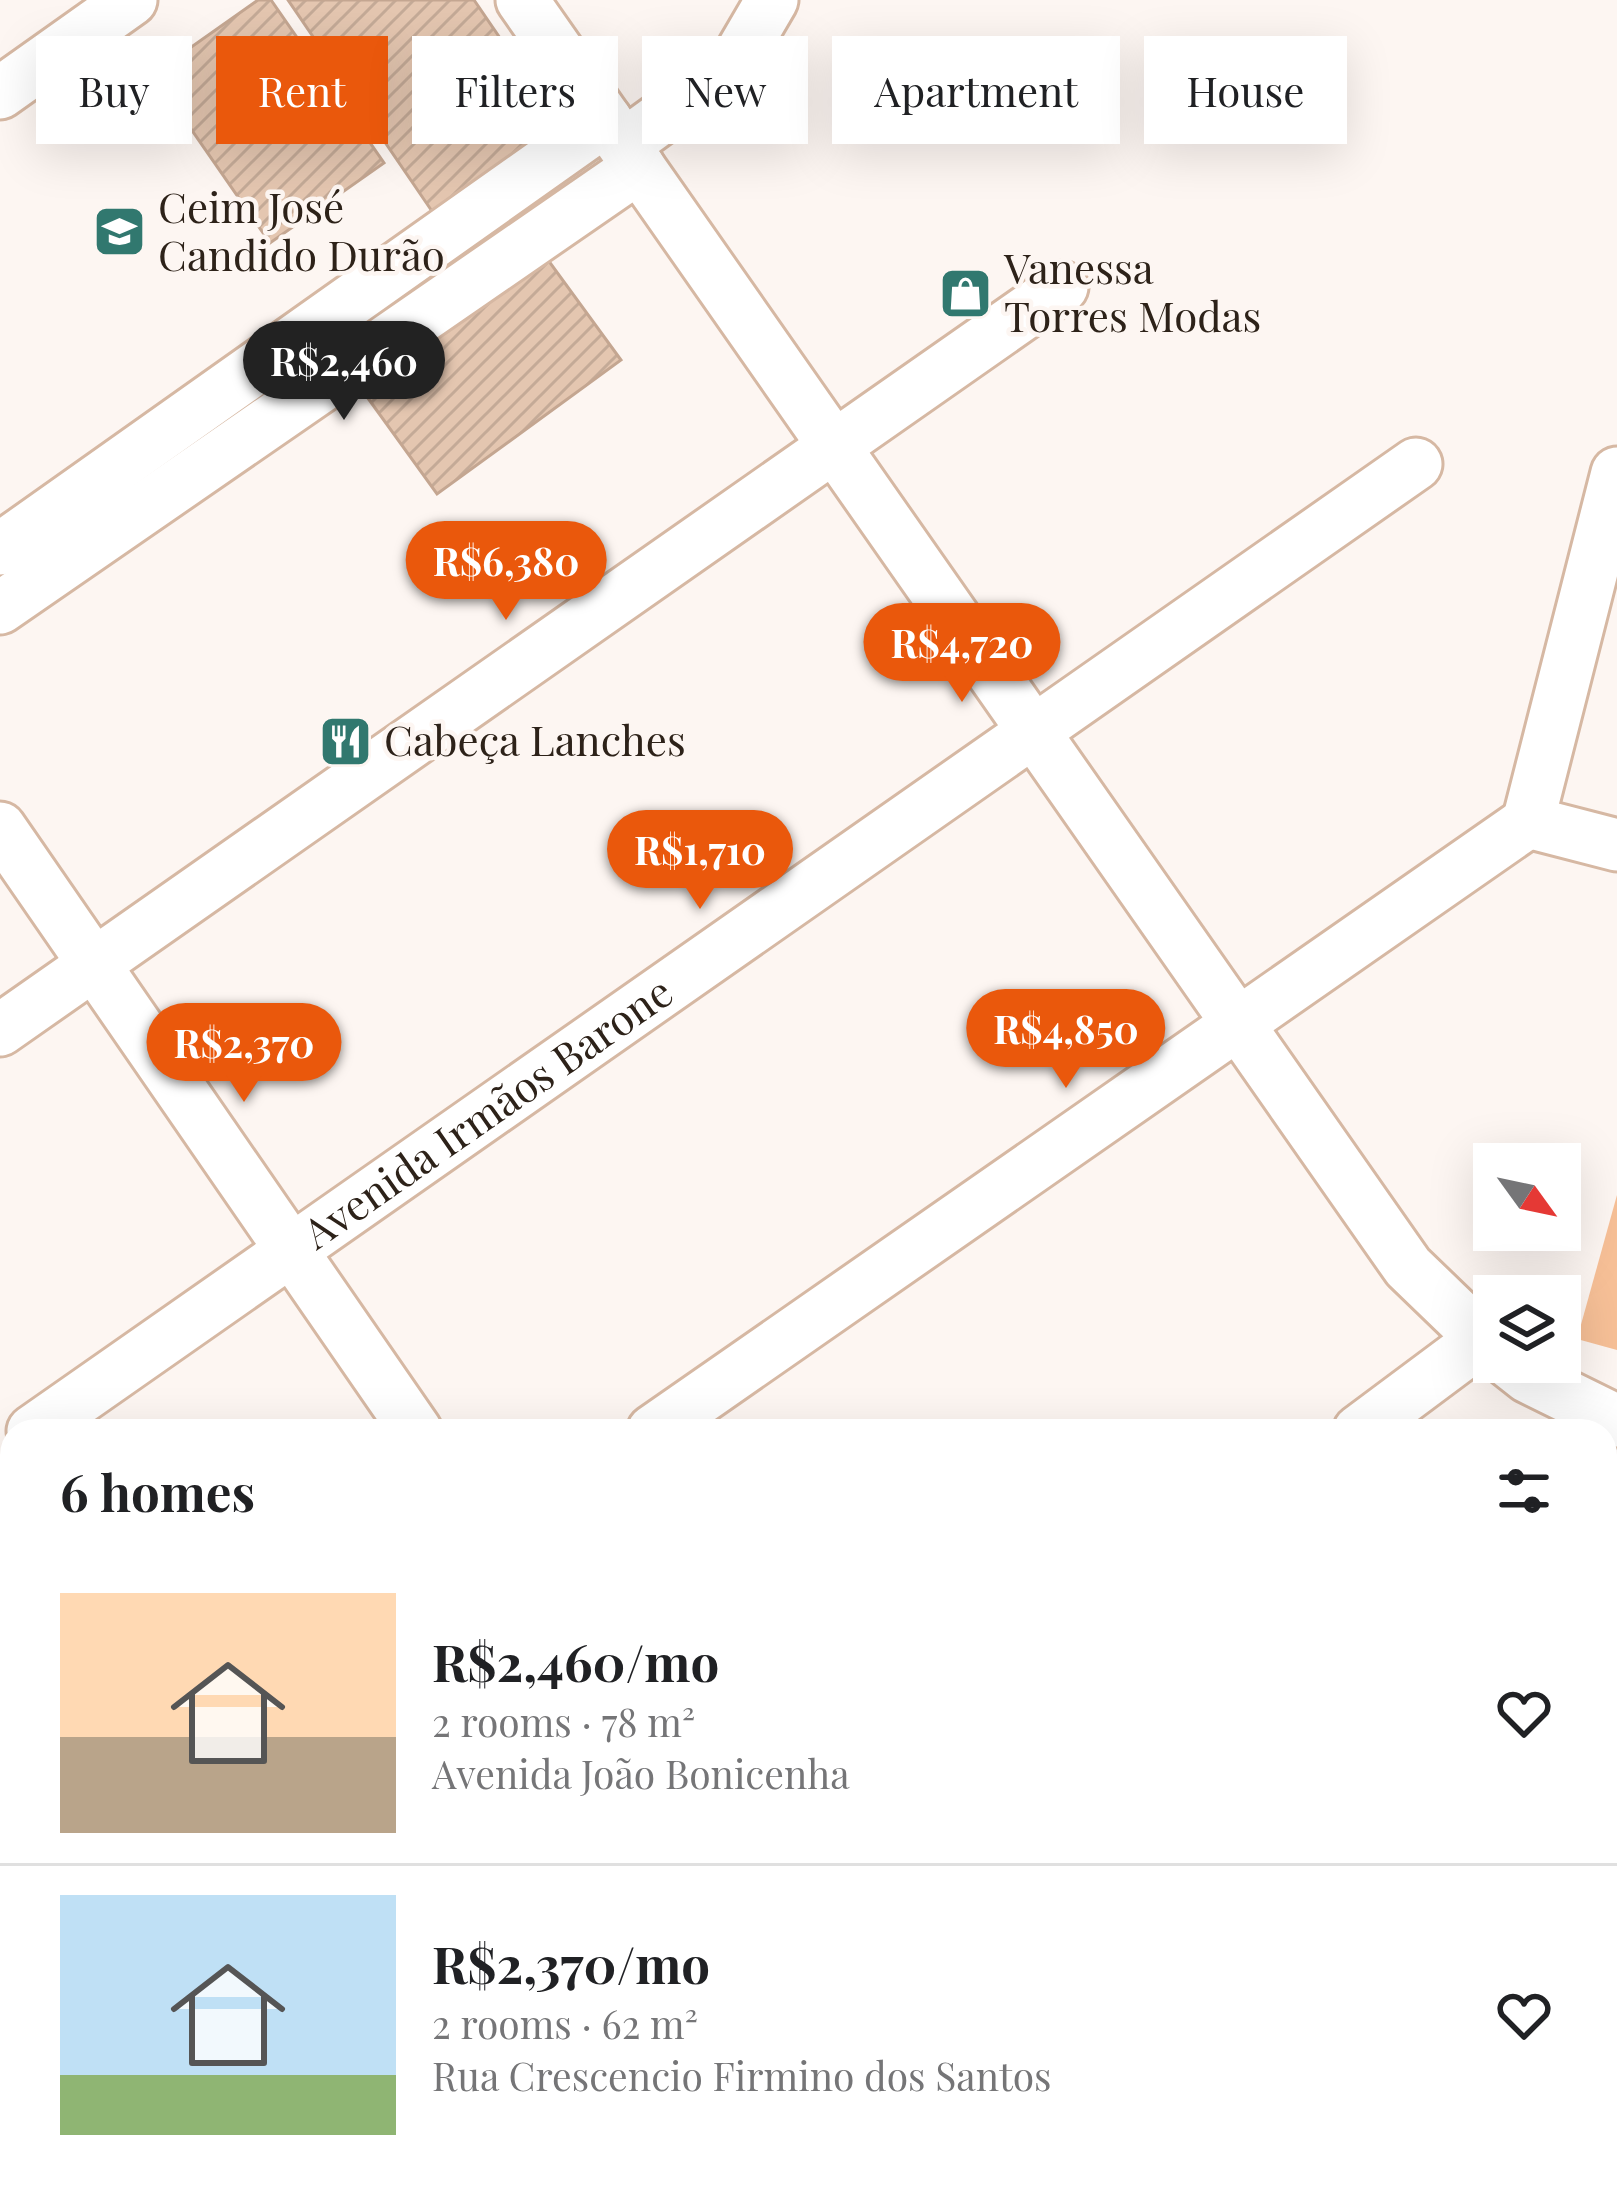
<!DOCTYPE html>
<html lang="en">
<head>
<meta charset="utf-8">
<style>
  :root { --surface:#fff; --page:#f2f2f2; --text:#202124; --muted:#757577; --line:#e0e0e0; --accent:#ea580c }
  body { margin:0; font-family:"Playfair Display",serif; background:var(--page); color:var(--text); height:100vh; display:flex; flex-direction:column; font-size:45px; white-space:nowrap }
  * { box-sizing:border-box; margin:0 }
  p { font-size:39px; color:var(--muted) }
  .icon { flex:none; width:66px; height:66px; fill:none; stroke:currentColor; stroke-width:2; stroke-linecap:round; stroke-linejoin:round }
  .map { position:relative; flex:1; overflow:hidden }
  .drawer { position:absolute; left:0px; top:1419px; width:1617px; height:771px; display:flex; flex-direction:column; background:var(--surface); border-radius:36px 36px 0 0; box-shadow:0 12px 48px #0002 }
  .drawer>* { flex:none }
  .guide { position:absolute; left:36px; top:36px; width:1545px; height:108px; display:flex; gap:24px }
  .needle { width:78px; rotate:123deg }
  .tools { position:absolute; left:1473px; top:1143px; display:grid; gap:24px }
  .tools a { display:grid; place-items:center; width:108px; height:108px; border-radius:0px; background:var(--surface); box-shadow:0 12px 48px #0002; font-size:60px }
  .price { position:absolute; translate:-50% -102px; padding:0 27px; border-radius:42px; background:var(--accent); color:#fff; font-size:39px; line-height:78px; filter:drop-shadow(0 3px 6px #0008) }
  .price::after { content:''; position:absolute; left:50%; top:72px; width:36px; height:27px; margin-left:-18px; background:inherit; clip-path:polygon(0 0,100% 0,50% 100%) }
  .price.active { background:#222; color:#fff }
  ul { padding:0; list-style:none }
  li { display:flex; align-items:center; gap:36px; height:300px; padding:0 60px }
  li+li { border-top:3px solid var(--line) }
  li span { display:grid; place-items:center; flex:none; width:336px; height:240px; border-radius:0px; color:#555 }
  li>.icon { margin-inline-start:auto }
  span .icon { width:144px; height:144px; fill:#fffc; stroke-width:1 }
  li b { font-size:51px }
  h2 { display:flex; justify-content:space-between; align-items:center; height:144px; padding:0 60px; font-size:51px }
  .chip { padding:0 42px; border-radius:0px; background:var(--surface); box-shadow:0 12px 48px #0002; font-size:42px; line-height:108px }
  .chip.active { background:var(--accent); color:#fff }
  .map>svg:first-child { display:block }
  .green { fill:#f7c097 }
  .building { fill:url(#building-hatch); stroke:#c4a691; stroke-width:3 }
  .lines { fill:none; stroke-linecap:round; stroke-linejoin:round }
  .minor-casing { stroke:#d6b8a3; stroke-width:57 }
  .minor { stroke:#fff; stroke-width:51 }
  .labels { text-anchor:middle; stroke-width:9; stroke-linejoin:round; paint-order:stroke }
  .poi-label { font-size:42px; fill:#2d2219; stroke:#fdf6f2; text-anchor:start }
  .street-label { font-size:42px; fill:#2d2219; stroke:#fdf6f2 }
</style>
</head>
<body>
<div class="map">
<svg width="1617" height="2189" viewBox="0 0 1617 2189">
  <defs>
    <pattern id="building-hatch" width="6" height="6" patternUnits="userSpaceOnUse" patternTransform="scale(3)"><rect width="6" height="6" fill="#e4c6b0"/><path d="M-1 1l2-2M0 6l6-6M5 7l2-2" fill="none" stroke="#c4aa97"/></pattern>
  </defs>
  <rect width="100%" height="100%" fill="#fdf6f2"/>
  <path class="green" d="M1617 1195V1350L1577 1339Z"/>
  <g class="building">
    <path d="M258 0H271L384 163 270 243 153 74Z"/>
    <path d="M288 0H474L565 133 438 220Z"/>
    <path d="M540 249 621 360 437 494 357 383Z"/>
  </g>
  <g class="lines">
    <defs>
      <g id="minor">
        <path d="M522 0 1408 1267 1494 1350"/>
        <path d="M0 93 131 0"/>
        <path d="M624 145 734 65 772 0"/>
        <path d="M0 549 606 120"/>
        <path d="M0 608 639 167"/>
        <path d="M1528 822 1617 473"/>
        <path d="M1528 822 1617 845"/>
        <path d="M0 828 416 1431"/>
        <path d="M0 1030 1062 287"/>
        <path d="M1509 1362 1528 1377 1617 1421"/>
        <path id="s1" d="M33 1431 1416 464"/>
        <path d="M653 1431 1528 822"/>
        <path d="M1359 1431 1481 1340"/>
        <path d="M0 1886 12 1877"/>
        <path d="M1605 1935 1617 1893"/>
        <path d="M0 2143 12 2160"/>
        <path d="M929 2178 937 2189"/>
        <path d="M1543 2178 1575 2189"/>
        <path d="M278 2189 294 2178"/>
        <path d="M989 2189 1006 2178"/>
        <path d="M1440 2189 1443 2178"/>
      </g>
    </defs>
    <use href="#minor" class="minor-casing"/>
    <use href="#minor" class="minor"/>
  </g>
  <defs>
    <symbol id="school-square" viewBox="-11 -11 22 22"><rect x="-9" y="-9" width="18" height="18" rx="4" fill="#31786f" stroke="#fdf6f2"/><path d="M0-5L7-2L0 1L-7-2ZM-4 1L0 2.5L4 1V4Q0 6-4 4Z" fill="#fff"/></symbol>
    <symbol id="shop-square" viewBox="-11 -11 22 22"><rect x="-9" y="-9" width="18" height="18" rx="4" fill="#31786f" stroke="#fdf6f2"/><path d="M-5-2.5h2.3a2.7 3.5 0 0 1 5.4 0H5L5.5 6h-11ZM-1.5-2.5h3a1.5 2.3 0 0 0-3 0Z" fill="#fff"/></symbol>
    <symbol id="restaurant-square" viewBox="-11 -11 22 22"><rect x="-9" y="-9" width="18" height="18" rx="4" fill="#31786f" stroke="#fdf6f2"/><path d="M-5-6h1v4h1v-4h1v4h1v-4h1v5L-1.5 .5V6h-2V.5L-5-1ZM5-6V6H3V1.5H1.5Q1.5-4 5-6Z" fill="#fff"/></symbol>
  </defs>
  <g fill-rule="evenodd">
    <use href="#school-square" x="90" y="202" width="59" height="59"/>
    <use href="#shop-square" x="936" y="264" width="59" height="59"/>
    <use href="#restaurant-square" x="316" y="712" width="59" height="59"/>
  </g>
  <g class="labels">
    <g class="poi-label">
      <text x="158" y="223">Ceim José<tspan x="158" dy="48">Candido Durão</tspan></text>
      <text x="1004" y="284">Vanessa<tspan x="1004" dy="48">Torres Modas</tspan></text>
      <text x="384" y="756">Cabeça Lanches</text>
    </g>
    <g class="street-label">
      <text dy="15" stroke="none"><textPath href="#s1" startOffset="555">Avenida Irmãos Barone</textPath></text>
    </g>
  </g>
</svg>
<div class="tools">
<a><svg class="needle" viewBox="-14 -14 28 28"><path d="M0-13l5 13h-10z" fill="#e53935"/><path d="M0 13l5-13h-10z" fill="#757577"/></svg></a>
<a><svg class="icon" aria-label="layers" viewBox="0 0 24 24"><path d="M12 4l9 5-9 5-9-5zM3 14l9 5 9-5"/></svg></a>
</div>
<b class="price active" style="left:344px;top:423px">R$2,460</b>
<b class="price" style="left:506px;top:623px">R$6,380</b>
<b class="price" style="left:962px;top:705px">R$4,720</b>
<b class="price" style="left:700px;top:912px">R$1,710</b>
<b class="price" style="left:1066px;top:1091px">R$4,850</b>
<b class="price" style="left:244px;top:1105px">R$2,370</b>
<div class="guide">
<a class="chip">Buy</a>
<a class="chip active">Rent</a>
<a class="chip">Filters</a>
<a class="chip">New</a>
<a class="chip">Apartment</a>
<a class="chip">House</a>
</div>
<section class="drawer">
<h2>6 homes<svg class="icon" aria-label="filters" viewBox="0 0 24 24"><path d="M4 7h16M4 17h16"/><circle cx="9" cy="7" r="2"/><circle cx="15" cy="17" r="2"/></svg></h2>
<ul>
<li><span style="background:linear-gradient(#ffd9b3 60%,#b9a48a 0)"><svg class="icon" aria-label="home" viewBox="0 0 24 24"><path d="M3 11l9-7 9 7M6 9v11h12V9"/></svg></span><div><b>R$2,460/mo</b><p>2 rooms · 78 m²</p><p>Avenida João Bonicenha</p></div><svg class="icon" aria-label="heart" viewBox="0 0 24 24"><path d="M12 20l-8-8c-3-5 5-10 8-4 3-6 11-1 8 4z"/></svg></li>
<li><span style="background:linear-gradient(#bfe0f5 75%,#8fb573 0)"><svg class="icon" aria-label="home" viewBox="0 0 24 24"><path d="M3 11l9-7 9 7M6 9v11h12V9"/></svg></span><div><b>R$2,370/mo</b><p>2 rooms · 62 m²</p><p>Rua Crescencio Firmino dos Santos</p></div><svg class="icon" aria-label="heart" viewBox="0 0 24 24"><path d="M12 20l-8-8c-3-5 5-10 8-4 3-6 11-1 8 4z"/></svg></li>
</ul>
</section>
</div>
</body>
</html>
